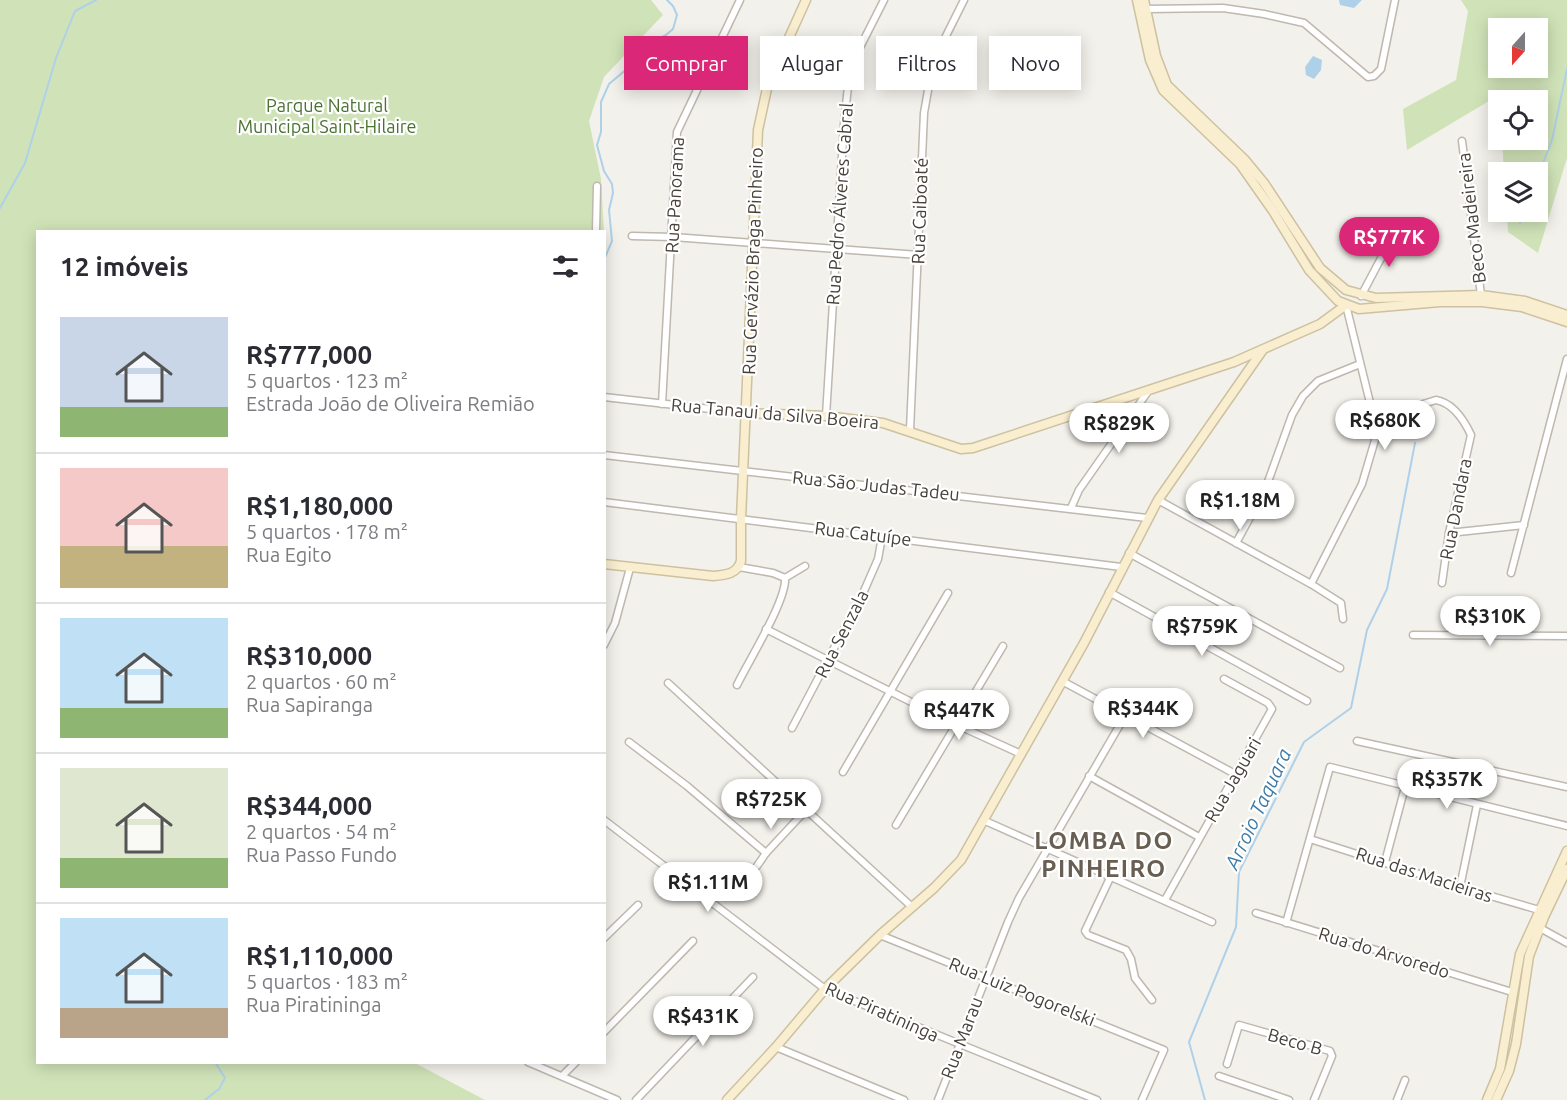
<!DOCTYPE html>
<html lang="pt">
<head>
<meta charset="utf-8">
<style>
  :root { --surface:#fff; --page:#f7f7f7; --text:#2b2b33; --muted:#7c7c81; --line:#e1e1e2; --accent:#db2777 }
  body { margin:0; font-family:Ubuntu,sans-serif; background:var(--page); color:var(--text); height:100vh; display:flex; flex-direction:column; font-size:22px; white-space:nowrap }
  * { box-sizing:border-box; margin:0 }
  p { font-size:20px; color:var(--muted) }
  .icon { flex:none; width:33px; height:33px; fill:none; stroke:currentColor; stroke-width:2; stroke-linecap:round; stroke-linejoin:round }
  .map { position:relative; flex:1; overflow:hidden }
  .panel { position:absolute; left:36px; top:230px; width:570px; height:834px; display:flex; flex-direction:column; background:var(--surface); border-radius:0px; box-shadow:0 3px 15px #0003 }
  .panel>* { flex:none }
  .guide { position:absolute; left:624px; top:36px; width:570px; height:54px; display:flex; gap:12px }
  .needle { width:39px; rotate:201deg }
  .buttons { position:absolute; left:1488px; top:18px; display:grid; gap:12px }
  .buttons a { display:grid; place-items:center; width:60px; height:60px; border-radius:0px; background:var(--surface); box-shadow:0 3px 15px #0003; font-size:30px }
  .price { position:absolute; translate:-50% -51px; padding:0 14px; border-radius:21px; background:#fff; color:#222; font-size:20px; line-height:39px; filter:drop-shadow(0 2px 3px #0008) }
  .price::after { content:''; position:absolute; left:50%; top:36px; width:18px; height:14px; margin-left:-9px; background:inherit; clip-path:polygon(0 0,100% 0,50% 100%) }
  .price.on { background:var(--accent); color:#fff }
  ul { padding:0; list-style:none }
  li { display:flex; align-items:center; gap:18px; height:150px; padding:0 24px }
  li+li { border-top:2px solid var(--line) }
  li span { display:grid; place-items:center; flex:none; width:168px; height:120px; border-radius:0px; color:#555 }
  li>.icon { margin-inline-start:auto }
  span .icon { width:72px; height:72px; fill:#fffc; stroke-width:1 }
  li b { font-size:26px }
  h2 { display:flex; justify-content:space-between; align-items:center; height:72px; padding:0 24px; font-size:26px }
  .chip { padding:0 21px; border-radius:0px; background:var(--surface); box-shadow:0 3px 15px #0003; font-size:21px; line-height:54px }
  .chip.on { background:var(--accent); color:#fff }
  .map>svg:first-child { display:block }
  .green { fill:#d0e3b8; fill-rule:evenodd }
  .water { fill:#aed1e9 }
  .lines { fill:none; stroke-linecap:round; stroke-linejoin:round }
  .stream { stroke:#aed1e9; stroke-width:2 }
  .street-casing { stroke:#beb8ae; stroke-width:9 }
  .secondary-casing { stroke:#cec1a0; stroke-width:11 }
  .street { stroke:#fff; stroke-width:6 }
  .secondary { stroke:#f9eecf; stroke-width:8 }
  .labels { text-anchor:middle; stroke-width:4.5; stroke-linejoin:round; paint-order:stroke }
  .park-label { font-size:18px; fill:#4b7233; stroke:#fff }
  .street-label { font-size:18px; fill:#474139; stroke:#fff }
  .water-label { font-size:20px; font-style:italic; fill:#3e7ca7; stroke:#fff }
  .district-label { font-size:24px; font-weight:bold; letter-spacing:1.5px; fill:#685f52; stroke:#fff }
</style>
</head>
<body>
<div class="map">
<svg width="1567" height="1100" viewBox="0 0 1567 1100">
  <rect width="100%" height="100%" fill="#f3f1eb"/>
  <g class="green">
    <path d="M0 0H651L663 15 604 77 589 121 601 179 604 231H38V1062H413L485 1100H0Z"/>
    <path d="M1461 0H1567V158L1538 253 1508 232 1507 212H1538V172H1504L1502 140H1538V100H1500L1499 95 1407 150 1403 109 1456 80 1468 11ZM1498 28H1538V68H1498Z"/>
  </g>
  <g class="water">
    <path d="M1339 0H1362L1354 8 1340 5Z"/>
    <path d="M1313 56 1322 60 1321 70 1314 79 1306 75 1305 67Z"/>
  </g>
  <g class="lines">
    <g class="stream">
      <path d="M1538 176 1552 140 1567 69"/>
      <path d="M0 208 25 163 56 58 75 11 96 0"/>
      <path d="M1520 223 1524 212"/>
      <path d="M604 260 612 241 609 210 613 193 612 184 604 171 597 145 601 132V102L609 84 628 68 652 42 666 35 673 29 677 15 673 6 667 0"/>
      <path d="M205 1100 219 1089 225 1078 215 1062"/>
      <path d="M1205 1100 1189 1042 1236 927 1239 872 1304 742 1351 708 1367 630 1387 589 1415 443"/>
    </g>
    <defs>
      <g id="street">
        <path d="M1146 9 1223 8 1264 14 1304 23 1368 77 1374 76 1381 69 1395 0"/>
        <path d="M1462 141 1481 295"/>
        <path d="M596 231 597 186"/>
        <path d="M632 236 673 237 919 255"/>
        <path d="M1361 296 1396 230"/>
        <path d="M604 397 746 413"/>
        <path d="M662 404 677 132 740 0"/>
        <path d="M826 416 844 124 850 67 884 0"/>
        <path d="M1374 419 1436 400C1453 403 1464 420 1471 435L1449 533 1442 583"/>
        <path d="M910 430 924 113 933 62 964 0"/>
        <path d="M604 455 1147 518"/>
        <path d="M1158 500 1311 584 1341 603 1343 619"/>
        <path d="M604 502 1121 567"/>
        <path d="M1071 508 1079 490 1149 390"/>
        <path d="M1449 533 1524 525"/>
        <path d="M1236 543 1265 490 1292 415 1303 396 1318 381 1360 364"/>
        <path d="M1129 553 1340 668"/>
        <path d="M739 567 773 573 785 578"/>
        <path d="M1511 573 1567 359"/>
        <path d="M1311 584 1362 484 1375 440 1374 419 1346 305"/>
        <path d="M1109 592 1307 701"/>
        <path d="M766 629 955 724 1021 754"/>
        <path d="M1413 635 1567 636"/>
        <path d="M604 645 615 623 630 568"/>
        <path d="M1062 681 1237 775"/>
        <path d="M668 683 912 907"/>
        <path d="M737 685C748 662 787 600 785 578L805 566"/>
        <path d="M792 728 864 591 878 559 882 537"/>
        <path d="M1357 741 1567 787"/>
        <path d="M629 742 687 786 766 853"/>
        <path d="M843 772 948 593"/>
        <path d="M1089 776 1199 837"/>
        <path d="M604 820 825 989 1097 1100"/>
        <path d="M983 820 1212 922"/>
        <path d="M896 825 1003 646"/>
        <path d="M1310 839 1460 887 1539 910"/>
        <path d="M1385 862 1405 787"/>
        <path d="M757 866 766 853 806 810"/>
        <path d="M1110 878 1085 931 1088 935 1126 950 1131 959 1135 978 1152 1000"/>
        <path d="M1460 887 1477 805"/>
        <path d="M1165 900 1272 709 1268 703 1224 679"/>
        <path d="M1256 913 1512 992"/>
        <path d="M1286 923 1330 767 1567 826"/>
        <path d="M1540 928 1567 943"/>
        <path d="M880 935 1164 1050 1142 1100"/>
        <path d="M604 938 638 905"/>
        <path d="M604 1032 693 941"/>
        <path d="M776 1047 904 1100"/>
        <path d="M528 1062 617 1100"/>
        <path d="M1227 1064 1239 1025 1330 1051 1332 1056 1314 1100"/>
        <path d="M562 1076 576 1062"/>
        <path d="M1219 1076 1289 1100"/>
        <path d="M636 1100 753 977"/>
        <path d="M938 1100 1008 922 1019 898 1125 716"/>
        <path d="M1397 1100 1405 1080"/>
      </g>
      <g id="secondary">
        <path d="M1137 0 1150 60 1163 90 1240 164 1273 211 1309 270 1338 301 1359 309 1440 302H1482L1522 307 1567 322"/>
        <path d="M1144 0 1156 56 1167 85 1245 160 1264 183 1320 268 1346 290 1376 298 1481 295 1525 301 1567 315"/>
        <path d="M746 413 826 416 883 423 961 449 973 448 1234 362 1320 324 1346 305"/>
        <path d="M604 564 713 576C726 575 737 574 741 561V519L758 130 768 84 806 0"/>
        <path d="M727 1100 776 1047 825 989 880 935 934 888 961 860 1084 643 1158 500 1262 351"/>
        <path d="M1487 1100 1500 1069 1520 954 1567 851"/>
        <path d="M1496 1100 1509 1071 1516 1044 1529 956 1544 917 1567 869"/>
      </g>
    </defs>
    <use href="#street" class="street-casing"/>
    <use href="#secondary" class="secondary-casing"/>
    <use href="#street" class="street"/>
    <use href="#secondary" class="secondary"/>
  </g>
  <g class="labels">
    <g class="park-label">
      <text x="327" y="112">Parque Natural<tspan x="327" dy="21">Municipal Saint-Hilaire</tspan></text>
    </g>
    <g class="street-label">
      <text transform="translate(675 195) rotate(-87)" y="6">Rua Panorama</text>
      <text transform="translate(840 204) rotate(-86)" y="6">Rua Pedro Álveres Cabral</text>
      <text transform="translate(920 211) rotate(-88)" y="6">Rua Caiboaté</text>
      <text transform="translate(1472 218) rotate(-97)" y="6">Beco Madeireira</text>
      <text transform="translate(753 261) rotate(-88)" y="6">Rua Gervázio Braga Pinheiro</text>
      <text transform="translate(775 414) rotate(5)" y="6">Rua Tanaui da Silva Boeira</text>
      <text transform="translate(876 486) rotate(6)" y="6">Rua São Judas Tadeu</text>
      <text transform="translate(1456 509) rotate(-79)" y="6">Rua Dandara</text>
      <text transform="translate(863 534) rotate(7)" y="6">Rua Catuípe</text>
      <text transform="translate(842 634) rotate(-63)" y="6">Rua Senzala</text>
      <text transform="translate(1233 780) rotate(-60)" y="6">Rua Jaguari</text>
      <text transform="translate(1424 875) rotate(18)" y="6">Rua das Macieiras</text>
      <text transform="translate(1384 953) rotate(17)" y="6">Rua do Arvoredo</text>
      <text transform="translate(1022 992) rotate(22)" y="6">Rua Luiz Pogorelski</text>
      <text transform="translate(882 1012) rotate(24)" y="6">Rua Piratininga</text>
      <text transform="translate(962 1038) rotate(-69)" y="6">Rua Marau</text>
      <text transform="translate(1295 1042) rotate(16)" y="6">Beco B</text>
    </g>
    <g class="water-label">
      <text transform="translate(1258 809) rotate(-65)" y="7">Arroio Taquara</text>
    </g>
    <g class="district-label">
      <text x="1104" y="849">LOMBA DO<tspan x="1104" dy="28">PINHEIRO</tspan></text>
    </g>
  </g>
</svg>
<div class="buttons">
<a><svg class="needle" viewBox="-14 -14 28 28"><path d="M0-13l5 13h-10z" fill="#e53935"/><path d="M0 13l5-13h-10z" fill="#7c7c81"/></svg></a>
<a><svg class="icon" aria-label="locate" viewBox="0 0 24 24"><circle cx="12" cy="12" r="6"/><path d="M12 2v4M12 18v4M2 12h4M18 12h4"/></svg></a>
<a><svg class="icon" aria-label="layers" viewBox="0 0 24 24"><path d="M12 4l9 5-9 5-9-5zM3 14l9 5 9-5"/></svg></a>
</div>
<b class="price on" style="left:1389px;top:268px">R$777K</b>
<b class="price" style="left:1385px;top:451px">R$680K</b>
<b class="price" style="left:1119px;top:454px">R$829K</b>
<b class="price" style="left:1240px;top:531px">R$1.18M</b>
<b class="price" style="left:1490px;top:647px">R$310K</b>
<b class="price" style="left:1202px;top:657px">R$759K</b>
<b class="price" style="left:1143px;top:739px">R$344K</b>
<b class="price" style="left:959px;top:741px">R$447K</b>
<b class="price" style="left:1447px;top:810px">R$357K</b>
<b class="price" style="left:771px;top:830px">R$725K</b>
<b class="price" style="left:708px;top:913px">R$1.11M</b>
<b class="price" style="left:703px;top:1047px">R$431K</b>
<div class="guide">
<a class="chip on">Comprar</a>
<a class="chip">Alugar</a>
<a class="chip">Filtros</a>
<a class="chip">Novo</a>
</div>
<section class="panel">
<h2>12 imóveis<svg class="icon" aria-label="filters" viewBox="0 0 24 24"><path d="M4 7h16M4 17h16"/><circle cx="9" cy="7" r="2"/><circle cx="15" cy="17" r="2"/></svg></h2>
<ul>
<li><span style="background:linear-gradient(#c9d6e8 75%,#8fb573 0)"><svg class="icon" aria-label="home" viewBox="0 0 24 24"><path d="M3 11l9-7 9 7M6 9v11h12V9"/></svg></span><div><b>R$777,000</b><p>5 quartos · 123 m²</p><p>Estrada João de Oliveira Remião</p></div></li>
<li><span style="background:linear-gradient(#f6c9c9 65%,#c2b280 0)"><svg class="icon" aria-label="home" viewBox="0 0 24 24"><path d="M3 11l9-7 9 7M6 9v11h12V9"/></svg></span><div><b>R$1,180,000</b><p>5 quartos · 178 m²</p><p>Rua Egito</p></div></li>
<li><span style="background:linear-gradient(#bfe0f5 75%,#8fb573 0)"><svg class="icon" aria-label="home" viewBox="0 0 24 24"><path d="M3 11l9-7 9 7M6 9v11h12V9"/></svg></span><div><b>R$310,000</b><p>2 quartos · 60 m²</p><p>Rua Sapiranga</p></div></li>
<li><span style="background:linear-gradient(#dfe7d0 75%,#8fb573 0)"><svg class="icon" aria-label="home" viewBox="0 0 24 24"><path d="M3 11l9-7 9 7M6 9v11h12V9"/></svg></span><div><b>R$344,000</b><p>2 quartos · 54 m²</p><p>Rua Passo Fundo</p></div></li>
<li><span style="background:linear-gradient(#bfe0f5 75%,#b9a48a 0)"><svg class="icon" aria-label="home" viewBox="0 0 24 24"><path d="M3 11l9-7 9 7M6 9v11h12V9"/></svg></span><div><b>R$1,110,000</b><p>5 quartos · 183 m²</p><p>Rua Piratininga</p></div></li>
</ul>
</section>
</div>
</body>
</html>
